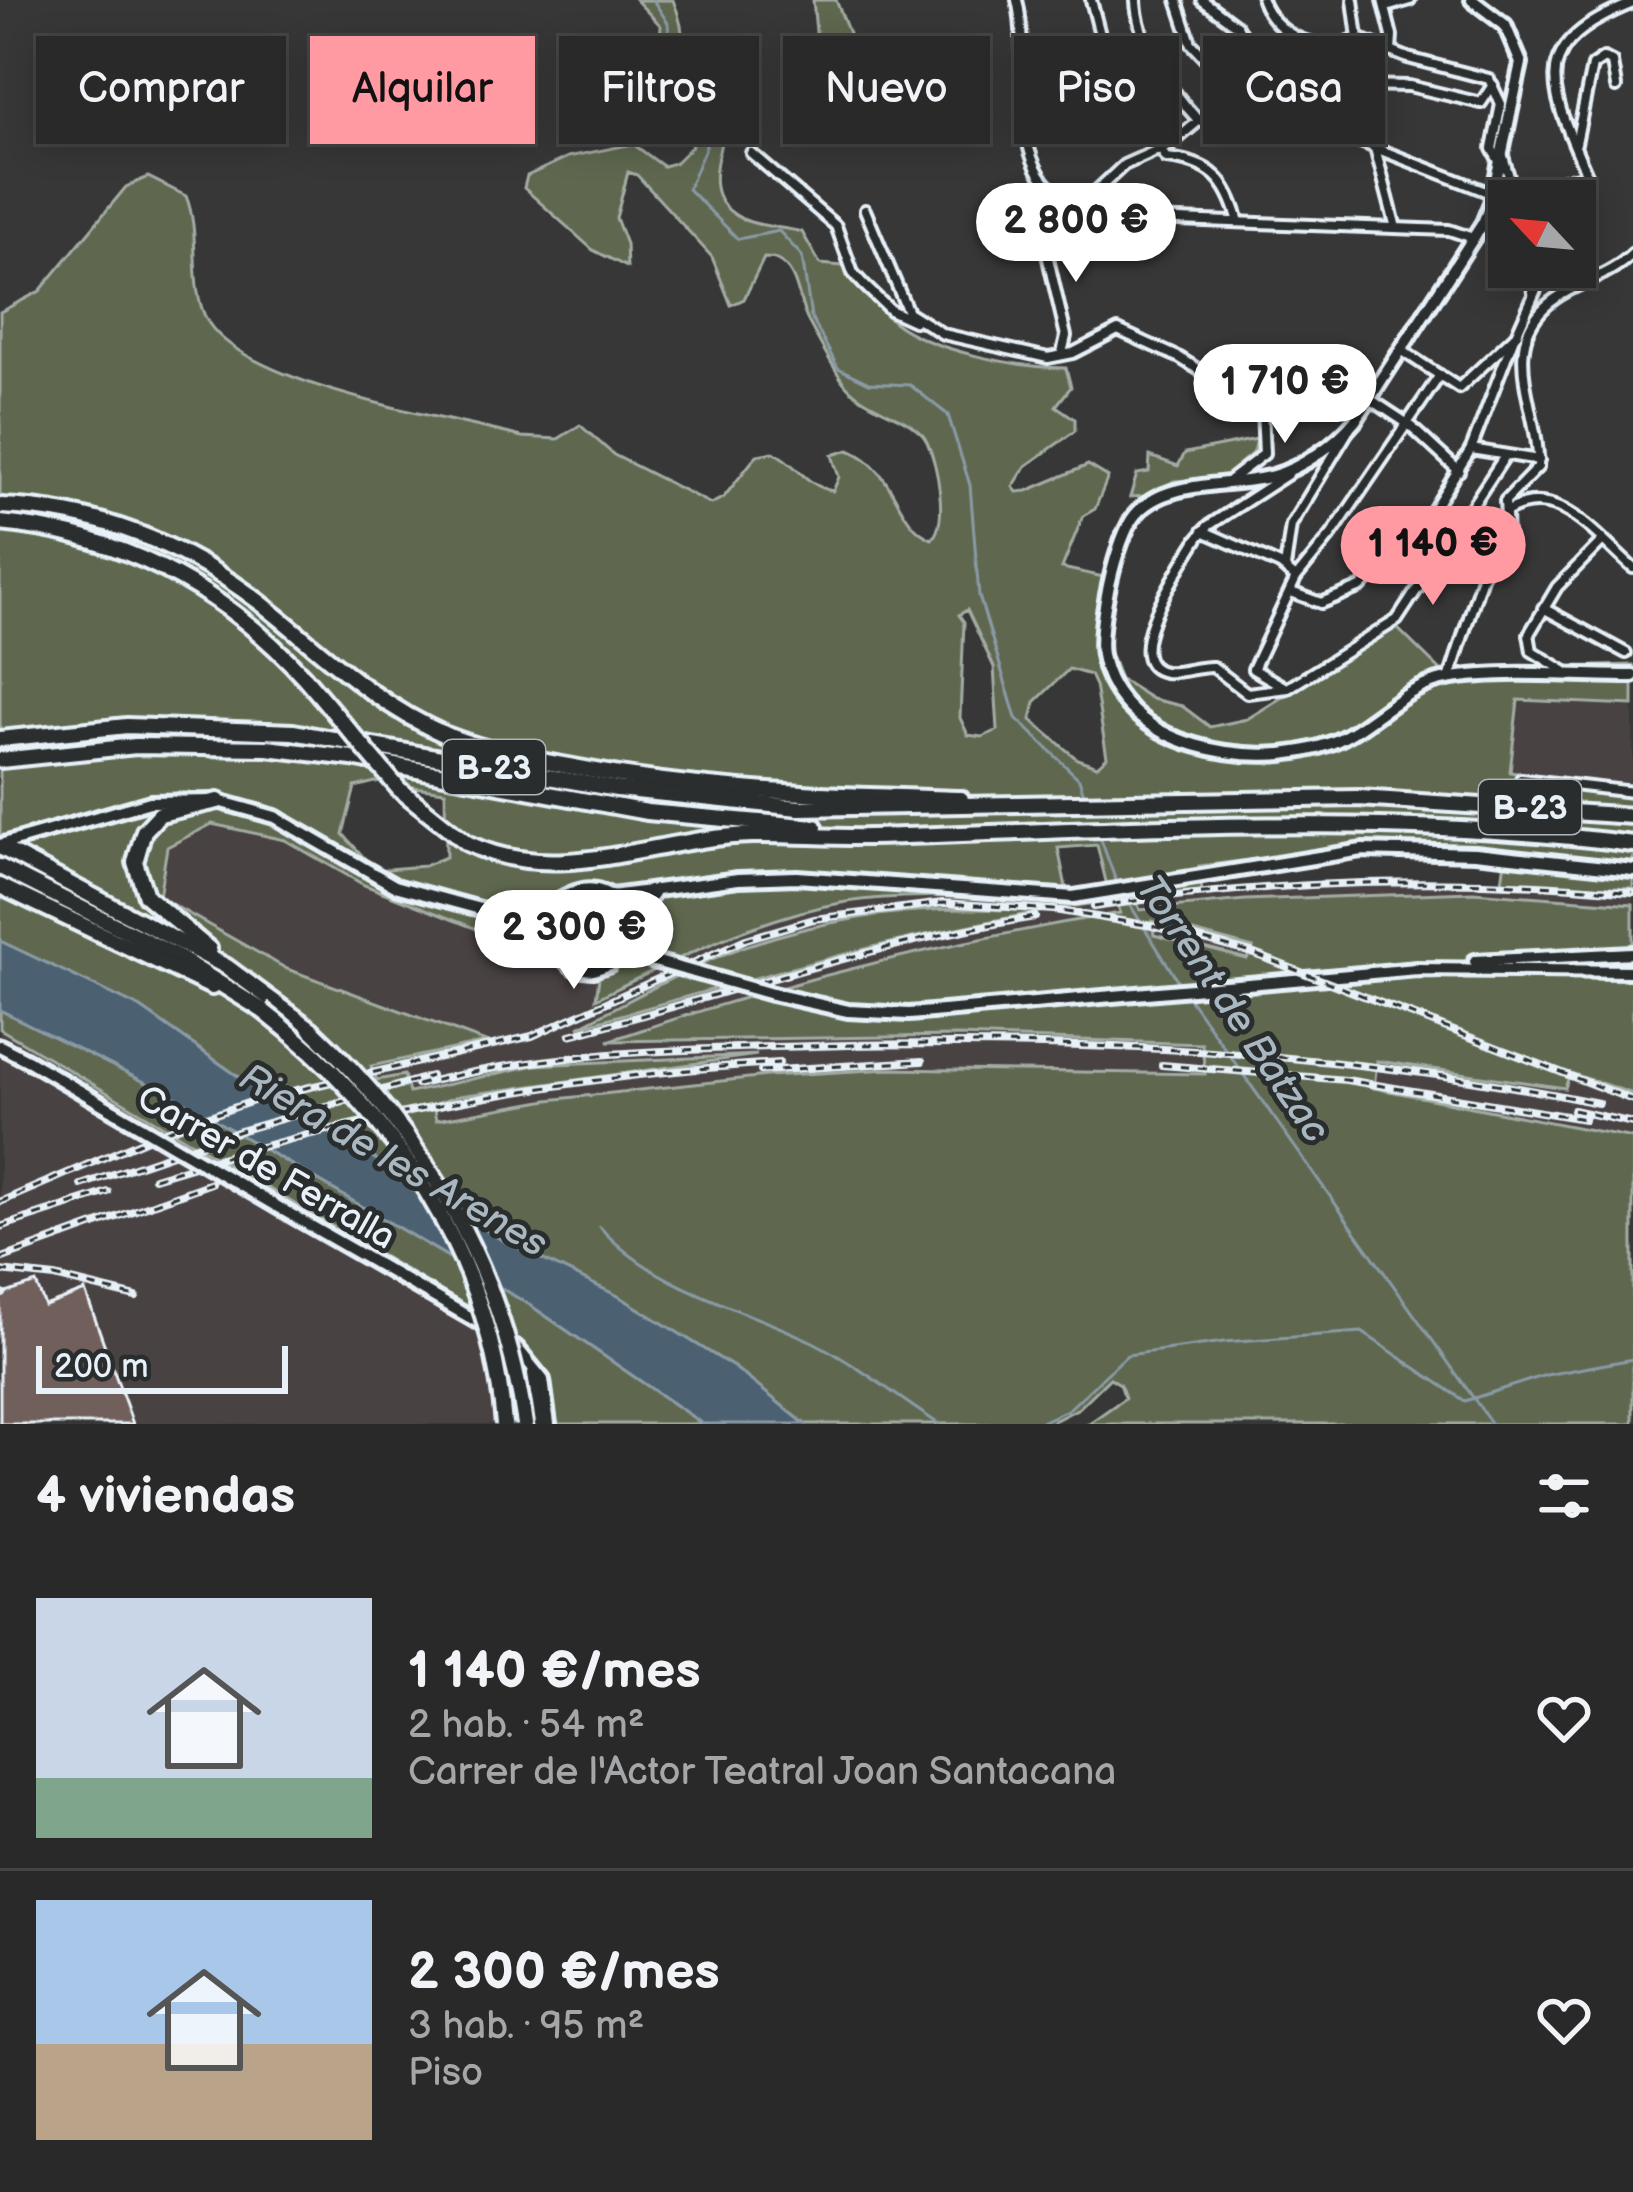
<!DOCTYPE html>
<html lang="es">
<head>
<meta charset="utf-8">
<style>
  :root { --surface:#2a2929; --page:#363535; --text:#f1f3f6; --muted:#a5a6a8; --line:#464546; --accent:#ff9aa2 }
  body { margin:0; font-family:"Balsamiq Sans",sans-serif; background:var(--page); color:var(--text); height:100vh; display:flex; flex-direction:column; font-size:45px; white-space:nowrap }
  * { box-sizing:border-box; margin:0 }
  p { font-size:39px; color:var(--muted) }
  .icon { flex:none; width:66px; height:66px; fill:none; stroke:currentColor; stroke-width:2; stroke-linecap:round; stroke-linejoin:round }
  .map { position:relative; height:1424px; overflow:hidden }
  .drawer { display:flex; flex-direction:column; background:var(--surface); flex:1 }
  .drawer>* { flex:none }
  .banner { position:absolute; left:36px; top:36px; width:1563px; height:108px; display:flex; gap:24px }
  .needle { width:78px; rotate:296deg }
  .controls { position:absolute; left:1488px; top:180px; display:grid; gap:24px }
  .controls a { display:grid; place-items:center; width:108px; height:108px; border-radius:0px; background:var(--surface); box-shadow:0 6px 30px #0003,0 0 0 3px var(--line); font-size:60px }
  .scale { position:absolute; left:36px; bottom:30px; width:252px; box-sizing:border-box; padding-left:12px; border:6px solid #e8f1f8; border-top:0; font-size:33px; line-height:42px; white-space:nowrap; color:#e8f1f8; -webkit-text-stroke:9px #2a2d2e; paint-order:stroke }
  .price { position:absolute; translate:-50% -102px; padding:0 27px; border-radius:42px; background:#fff; color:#222; font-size:39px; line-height:78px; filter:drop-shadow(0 3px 6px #0008) }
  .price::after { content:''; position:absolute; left:50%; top:72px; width:36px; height:27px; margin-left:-18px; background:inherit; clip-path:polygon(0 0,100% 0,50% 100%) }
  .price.active { background:var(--accent); color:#111 }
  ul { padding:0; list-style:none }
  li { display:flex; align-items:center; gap:36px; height:300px; padding:0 36px }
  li+li { border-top:3px solid var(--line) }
  li span { display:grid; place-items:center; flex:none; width:336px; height:240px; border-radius:0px; color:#555 }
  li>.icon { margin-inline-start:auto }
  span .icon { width:144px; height:144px; fill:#fffc; stroke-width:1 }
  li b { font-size:51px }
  h2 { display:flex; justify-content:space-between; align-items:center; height:144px; padding:0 36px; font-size:51px }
  .pill { padding:0 42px; border-radius:0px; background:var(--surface); box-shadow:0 6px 30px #0003,0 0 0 3px var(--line); font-size:42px; line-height:108px }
  .pill.active { background:var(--accent); color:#111 }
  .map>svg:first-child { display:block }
  .built { fill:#494342 }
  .green { fill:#5e684f; stroke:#a3aca4; stroke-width:3; fill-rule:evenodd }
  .water { fill:#4b606f; stroke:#8a9aa6; stroke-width:3 }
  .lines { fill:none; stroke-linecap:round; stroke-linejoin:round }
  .stream { stroke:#8a9aa6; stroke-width:3 }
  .building { fill:#715f5b; stroke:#e8f1f8; stroke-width:3 }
  .street-casing { stroke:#e8f1f8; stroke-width:16 }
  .secondary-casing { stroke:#e8f1f8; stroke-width:20 }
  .highway-casing { stroke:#e8f1f8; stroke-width:22 }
  .street { stroke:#2a2d2e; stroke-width:8 }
  .secondary { stroke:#2a2d2e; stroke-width:10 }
  .highway { stroke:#2a2d2e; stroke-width:14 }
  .rail-casing { stroke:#e8f1f8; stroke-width:8 }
  .rail { stroke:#2a2d2e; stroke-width:3; stroke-dasharray:9; stroke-linecap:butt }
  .secondary-bridge-casing { stroke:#e8f1f8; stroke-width:20; stroke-linecap:butt }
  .highway-bridge-casing { stroke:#e8f1f8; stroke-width:22; stroke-linecap:butt }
  .secondary-bridge { stroke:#2a2d2e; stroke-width:10 }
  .highway-bridge { stroke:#2a2d2e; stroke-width:14 }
  .labels { text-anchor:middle; stroke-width:10; stroke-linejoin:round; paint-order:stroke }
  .shield { fill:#2a2d2e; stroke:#afb6bb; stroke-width:3 }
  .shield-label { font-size:33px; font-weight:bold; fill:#e8f1f8 }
  .street-label { font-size:36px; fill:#e8f1f8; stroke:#2a2d2e }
  .water-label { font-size:39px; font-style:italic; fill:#a9b7c1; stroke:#2a2d2e }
</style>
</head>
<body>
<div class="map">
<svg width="1633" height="1424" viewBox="0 0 1633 1424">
  <rect width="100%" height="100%" fill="#383737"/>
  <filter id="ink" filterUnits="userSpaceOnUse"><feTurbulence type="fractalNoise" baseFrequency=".00833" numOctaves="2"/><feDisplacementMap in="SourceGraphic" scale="24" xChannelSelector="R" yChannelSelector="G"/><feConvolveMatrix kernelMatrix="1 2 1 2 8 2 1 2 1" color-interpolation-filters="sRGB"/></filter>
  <g filter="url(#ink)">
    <g class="built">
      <path d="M1517 700 1633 705V796L1516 782 1510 772Z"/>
      <path d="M212 824 285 840 364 885 549 957 554 965 600 978 597 997 753 926 847 902 929 895 1004 898 1002 910 887 914 802 931 720 956 586 1025 889 944 1027 912 1117 900 1121 913 1020 929 872 963 681 1016 613 1040 957 1036 1203 1044 1205 1075 890 1069 767 1076 548 1100 436 1120 432 1105 459 1096 738 1056 535 1065 408 1094 377 1080 371 1066 484 1041 287 969 158 897 167 848Z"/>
      <path d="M1388 881 1578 883 1633 888V904L1473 892 1245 900 1139 910 1136 899Z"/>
      <path d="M1152 920 1227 938 1254 947 1248 960 1154 935Z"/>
      <path d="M0 1029 468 1307 477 1317 485 1347 495 1424H0Z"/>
      <path d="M1376 1061 1564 1088 1569 1072 1633 1094V1138L1374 1089Z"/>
    </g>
    <g class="green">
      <path d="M636 0H673C696 55 663 58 727 99 730 143 689 196 745 220 761 227 785 227 802 232L820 264 843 266C859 285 875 307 894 322 930 351 1021 368 1066 368L1071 387 1056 406 1075 419V431L1026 466 1013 487 1017 492 1027 491 1088 465 1108 477 1095 509 1083 516 1062 568 1117 580 1107 645 1120 679 1152 699 1182 706 1210 727 1247 719 1396 627 1440 670 1633 665V705L1518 700 1510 772 1517 773V782L1633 796V888L1502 882 1506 853 1386 844 1199 866 1202 892 1136 900 1140 910 1245 900 1473 892 1633 904V1094L1570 1073 1565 1088 1377 1061 1374 1088 1633 1138V1424H1088L1125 1398 1120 1384 1110 1378 1079 1408 1048 1424H805L735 1368 620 1297 500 1239 358 1148 286 1110 141 1008 0 941V312L40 291 126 187 148 177 186 196C202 235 187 286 208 322 249 387 447 417 522 437L558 439 580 425 614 455 711 504 724 497 757 455 773 452C799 465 804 485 833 491L839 477 832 455 849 450C899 471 893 523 932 539 949 521 937 464 927 442 915 415 859 410 840 377 829 359 818 340 808 321 798 303 799 276 782 263 775 258 771 258 764 258L744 299 731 305 712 257 637 175 628 172 616 218 626 244 627 267 593 250 524 188 527 176 568 157 633 144 663 166 675 163 692 146C683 116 621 113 598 83L609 70C641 66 659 65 661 26ZM967 610 994 667 998 730 982 737 968 735 960 718 964 622 959 615ZM1069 669 1090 675 1095 686 1107 757 1097 766 1077 759 1031 720 1035 702ZM375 782 445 791 446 857 424 866 375 870 343 834 355 787ZM212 824 285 840 364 885 548 957 569 975 599 978 596 999C676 959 757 917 846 902 898 894 952 896 1004 899L1002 910C909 905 806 921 719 956 671 976 624 1004 578 1027 755 978 934 924 1117 900L1120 913C946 941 775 984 608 1041L957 1036 1202 1044 1205 1074 890 1069 767 1076 548 1100 436 1120 433 1105 459 1096 757 1055 535 1065 409 1093 404 1075 377 1080 371 1066 486 1042 287 969 159 897 167 847ZM1097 845 1107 886 1067 892 1058 848ZM1152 921 1253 948 1247 959 1154 935Z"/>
      <path d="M813 0H836L861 64 827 80 813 76 802 47 817 42Z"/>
      <path d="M1257 439 1254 452 1222 478 1174 481 1148 496 1130 497 1137 474 1149 472 1150 456 1178 466 1185 453Z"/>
      <path d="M0 1010 181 1100 530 1305 703 1424H495C491 1388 492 1335 468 1307L0 1029Z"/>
    </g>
    <path class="water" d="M0 941 141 1008 286 1110 358 1148 500 1239 620 1297 735 1368 805 1424H703L530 1305 181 1100 0 1010Z"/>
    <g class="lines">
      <g class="stream">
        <path d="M653 0 668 23 672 86 705 118 706 146 688 189 738 239 779 231 802 256 811 317 838 368 869 383 910 385 948 415 970 485 979 596 1016 718 1079 779 1086 800"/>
        <path d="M1100 837 1117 884"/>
        <path d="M1122 892 1181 986"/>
        <path d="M1186 994 1492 1424"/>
        <path d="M600 1227C653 1288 743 1308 813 1342 858 1365 897 1397 939 1424"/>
        <path d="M1037 1424 1069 1409 1127 1355 1224 1342 1362 1332 1465 1401 1546 1375 1633 1359"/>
      </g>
    </g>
    <path class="building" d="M36 1283 45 1306 85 1291 133 1424H0V1295Z"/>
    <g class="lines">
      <defs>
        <g id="street">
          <path d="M1017 0C1031 55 1004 160 1061 196L1151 219 1449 230 1473 238"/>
          <path d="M1091 0 1105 54 1119 64 1150 121 1171 144"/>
          <path d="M1136 0C1137 42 1170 90 1198 120"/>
          <path d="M1177 0 1191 43 1238 94 1493 194"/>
          <path d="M1202 0 1237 26 1244 39"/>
          <path d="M1262 0C1275 36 1321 56 1356 38"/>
          <path d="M1353 0 1358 38 1353 85 1409 86 1481 103 1493 85"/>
          <path d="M1383 0 1392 36 1391 51"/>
          <path d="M1386 7 1410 0"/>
          <path d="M1358 38 1408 58 1489 79 1501 104 1492 149 1499 161"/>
          <path d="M1359 87 1396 228"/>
          <path d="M1576 143 1592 66 1604 58 1612 62 1616 87"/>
          <path d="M1161 150 1166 158C1211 162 1227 179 1239 222"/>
          <path d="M751 153 836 226 853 273 864 285 890 310 914 321"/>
          <path d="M1503 156 1516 201"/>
          <path d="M1514 191 1587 175"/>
          <path d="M1575 202 1587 175C1549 86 1526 46 1633 3"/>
          <path d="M865 210 908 312 943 334 1048 358 1073 353 1118 330 1180 358 1262 409 1264 454 1230 480"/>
          <path d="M1529 267 1533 292"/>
          <path d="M1401 350 1459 388 1516 335 1546 267"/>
          <path d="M1062 353 1066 336 1046 250 1051 233 1124 165 1171 144 1213 109 1311 42"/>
          <path d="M1370 399 1408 424 1459 471"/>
          <path d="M1471 449 1539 460"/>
          <path d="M1288 474 1208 526 1198 538C1186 559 1113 663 1165 672 1180 674 1198 666 1213 667L1247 693 1288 688 1397 620 1505 456"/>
          <path d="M1506 512C1557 481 1596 536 1633 568"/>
          <path d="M1203 531 1280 565 1296 578"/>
          <path d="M1285 568 1291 525 1350 428"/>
          <path d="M1291 592 1321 603 1361 587 1433 510 1471 449 1514 337"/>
          <path d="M1543 608 1626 653"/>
          <path d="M1566 672 1532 651 1529 634 1557 587 1602 541"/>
          <path d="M1449 679 1482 577 1507 534 1505 501 1538 467C1541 414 1498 350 1546 306 1571 283 1609 278 1633 253"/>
          <path d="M1286 688 1253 669 1296 578 1332 534 1440 375"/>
          <path d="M1521 779 1633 792"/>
        </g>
        <g id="secondary">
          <path d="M1472 0 1505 25 1521 63 1491 203 1483 223 1355 421C1336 444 1302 468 1273 476 1230 488 1166 478 1135 515 1116 538 1097 627 1102 655 1119 749 1257 772 1331 743 1371 727 1399 690 1442 680 1490 669 1580 676 1633 676"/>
          <path d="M0 845 150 802 218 801 275 817 395 886 517 919 574 968 593 970 610 964 629 932 618 901C579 869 555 912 517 919"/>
          <path d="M612 896 738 879 797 877 1073 897 1362 850 1475 853 1633 870"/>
          <path d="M629 923 653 894"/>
          <path d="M629 932 651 960"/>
          <path d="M1475 961 1633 953"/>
          <path d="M772 994 848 1011 909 1014 1417 969 1633 971"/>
          <path d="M0 1046 29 1061"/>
          <path d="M283 1210 476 1321"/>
          <path d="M517 1348 543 1380 549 1424"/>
          <path d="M533 1373 540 1424"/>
        </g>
        <g id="highway">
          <path d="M0 506C107 509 201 552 282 620 334 663 383 708 446 735 489 752 534 760 579 768 705 792 833 795 961 799"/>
          <path d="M0 523C121 534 222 588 304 677"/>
          <path d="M0 739 127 726 293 732 617 789 799 808 1359 798 1633 816"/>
          <path d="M0 760 136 746 267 748 352 758 647 812 815 827"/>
          <path d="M467 843C558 888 657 837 752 835 791 834 831 838 870 837 1125 830 1379 811 1633 844"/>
          <path d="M0 847 227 967 311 1029"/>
          <path d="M0 867 174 955 262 1010"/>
          <path d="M0 886 212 987"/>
          <path d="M209 949 146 896 135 862 144 831 160 814 218 801"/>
        </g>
      </defs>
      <use href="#street" class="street-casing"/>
      <use href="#secondary" class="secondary-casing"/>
      <use href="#highway" class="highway-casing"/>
      <use href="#street" class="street"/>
      <use href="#secondary" class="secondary"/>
      <use href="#highway" class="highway"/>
      <defs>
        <g id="rail">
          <path d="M1094 907C1266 880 1460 875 1633 892"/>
          <path d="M570 1035C724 995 877 942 1035 917"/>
          <path d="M1162 1065 1346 1080 1584 1119"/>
          <path d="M761 1071 922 1061"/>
          <path d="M417 1085C548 1050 678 1050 813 1046 1077 1039 1338 1049 1598 1103"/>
          <path d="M1573 1110 1633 1123"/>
          <path d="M154 1178C354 1115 570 1075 779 1063"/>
          <path d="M81 1185 243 1130 431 1076"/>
          <path d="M0 1202 166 1131 262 1098 532 1036 746 939 814 919 943 903 1054 910 1152 926 1252 953 1633 1100"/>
          <path d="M0 1227 108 1192"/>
          <path d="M0 1259 211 1183"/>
          <path d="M0 1271 55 1277 136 1297"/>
          <path d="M0 1293 3 1294"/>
        </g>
      </defs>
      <use href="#rail" class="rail-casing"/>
      <use href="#rail" class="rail"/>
      <defs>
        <g id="secondary-bridge">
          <path d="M651 960 772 994"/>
          <path d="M29 1061 283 1210"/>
        </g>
        <g id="highway-bridge">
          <path d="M304 677 399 789 467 843"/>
          <path d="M262 1010C393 1111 490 1257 504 1424"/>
          <path d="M311 1029C424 1134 503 1269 525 1424"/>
        </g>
      </defs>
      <use href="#secondary-bridge" class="secondary-bridge-casing"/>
      <use href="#highway-bridge" class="highway-bridge-casing"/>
      <use href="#secondary-bridge" class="secondary-bridge"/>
      <use href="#highway-bridge" class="highway-bridge"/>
    </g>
  </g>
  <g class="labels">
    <g class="shield">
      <rect x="443" y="740" width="102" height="54" rx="9"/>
      <rect x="1479" y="780" width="102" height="54" rx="9"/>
    </g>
    <g class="shield-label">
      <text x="494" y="779">B-23</text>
      <text x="1530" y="819">B-23</text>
    </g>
    <g class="street-label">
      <text transform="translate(267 1166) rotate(30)" y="13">Carrer de Ferralla</text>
    </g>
    <g class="water-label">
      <text transform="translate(1234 1008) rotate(56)" y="14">Torrent de Batzac</text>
      <text transform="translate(394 1159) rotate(30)" y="14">Riera de les Arenes</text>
    </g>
  </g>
</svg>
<div class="controls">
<a><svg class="needle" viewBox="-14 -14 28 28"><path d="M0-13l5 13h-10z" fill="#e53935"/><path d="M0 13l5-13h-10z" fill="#a5a6a8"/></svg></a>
</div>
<div class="scale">200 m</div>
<b class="price" style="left:1076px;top:285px">2 800 €</b>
<b class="price" style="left:1285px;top:446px">1 710 €</b>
<b class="price active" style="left:1433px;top:608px">1 140 €</b>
<b class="price" style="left:574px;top:992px">2 300 €</b>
<div class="banner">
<a class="pill">Comprar</a>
<a class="pill active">Alquilar</a>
<a class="pill">Filtros</a>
<a class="pill">Nuevo</a>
<a class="pill">Piso</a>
<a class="pill">Casa</a>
</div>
</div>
<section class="drawer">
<h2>4 viviendas<svg class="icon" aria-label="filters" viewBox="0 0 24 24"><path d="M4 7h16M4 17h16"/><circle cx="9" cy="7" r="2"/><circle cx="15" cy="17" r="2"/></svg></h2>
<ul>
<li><span style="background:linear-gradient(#c9d6e8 75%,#7fa58c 0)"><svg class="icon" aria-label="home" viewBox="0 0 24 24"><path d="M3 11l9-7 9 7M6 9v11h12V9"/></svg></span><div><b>1 140 €/mes</b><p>2 hab. · 54 m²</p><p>Carrer de l'Actor Teatral Joan Santacana</p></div><svg class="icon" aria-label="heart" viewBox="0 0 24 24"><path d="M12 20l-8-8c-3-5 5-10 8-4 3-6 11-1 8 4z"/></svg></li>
<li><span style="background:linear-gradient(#a9c7e8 60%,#b9a48a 0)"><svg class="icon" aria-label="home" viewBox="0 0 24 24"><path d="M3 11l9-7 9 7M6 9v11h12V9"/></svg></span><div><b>2 300 €/mes</b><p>3 hab. · 95 m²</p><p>Piso</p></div><svg class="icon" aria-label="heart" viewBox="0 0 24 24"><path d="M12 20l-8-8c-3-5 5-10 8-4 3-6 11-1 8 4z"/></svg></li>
</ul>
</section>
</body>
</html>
